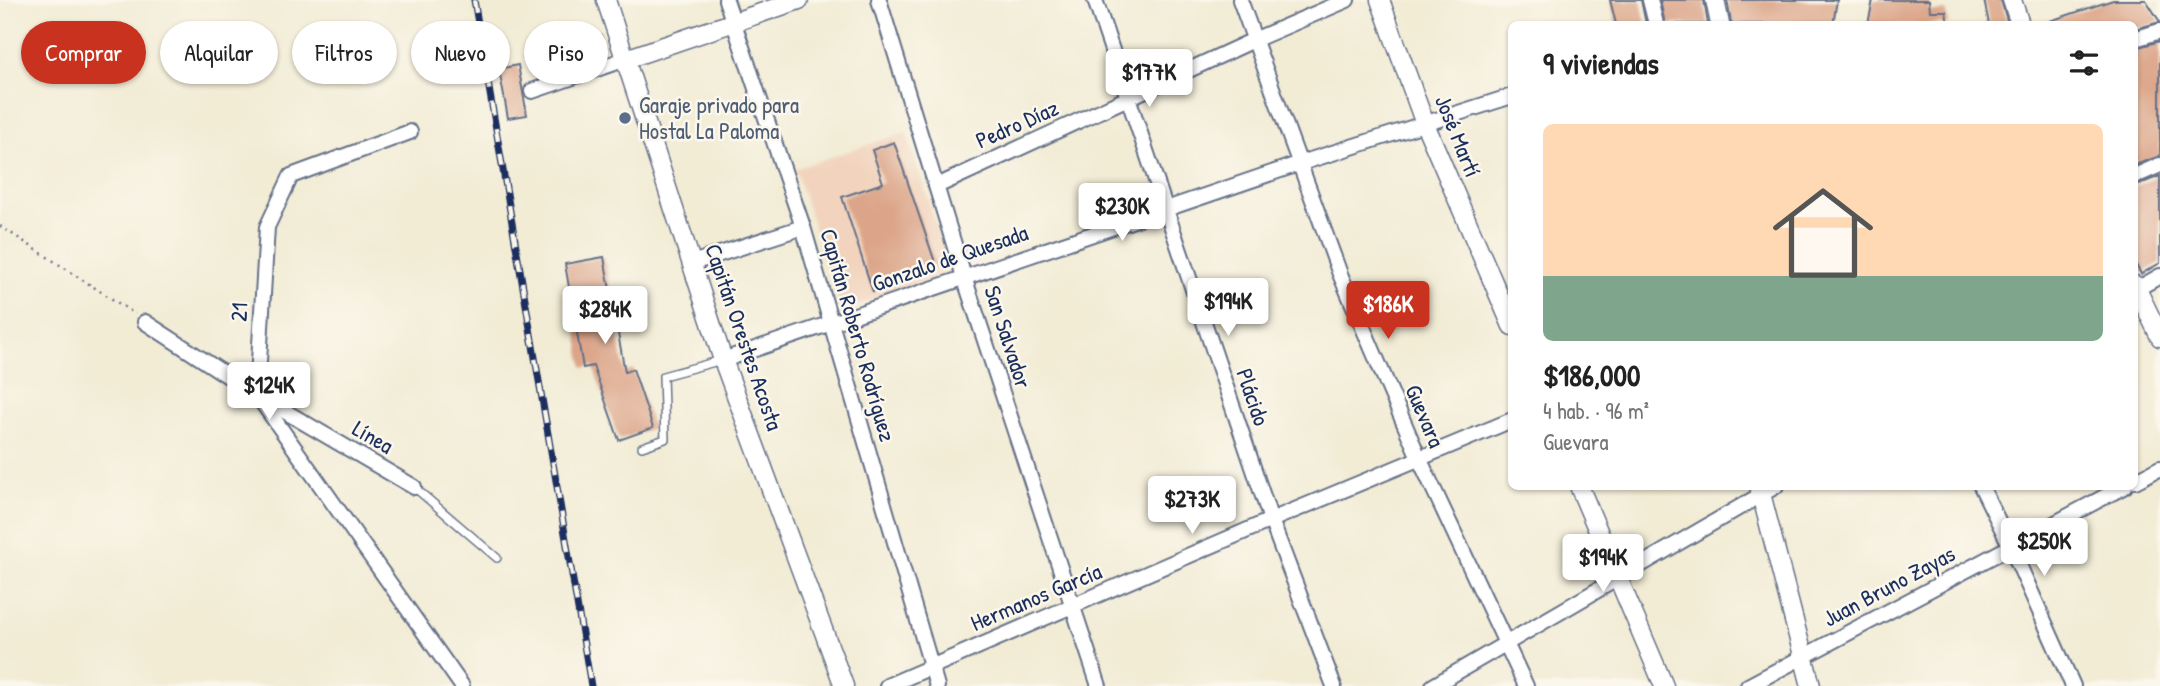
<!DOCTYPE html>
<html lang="es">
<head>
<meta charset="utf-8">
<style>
  :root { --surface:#fff; --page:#f2f2f2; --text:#222; --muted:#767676; --line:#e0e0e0; --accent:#c8321e }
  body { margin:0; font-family:"Patrick Hand",sans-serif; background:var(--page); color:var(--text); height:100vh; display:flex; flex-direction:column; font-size:26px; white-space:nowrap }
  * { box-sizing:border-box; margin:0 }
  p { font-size:23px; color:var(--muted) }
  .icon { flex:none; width:38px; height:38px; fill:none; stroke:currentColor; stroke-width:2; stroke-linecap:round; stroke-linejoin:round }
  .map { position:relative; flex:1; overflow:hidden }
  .side { position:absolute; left:1508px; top:21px; width:630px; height:469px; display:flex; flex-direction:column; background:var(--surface); border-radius:10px; box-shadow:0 2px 5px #0004 }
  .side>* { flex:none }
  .hud { position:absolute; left:21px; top:21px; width:665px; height:63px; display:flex; gap:14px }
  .price { position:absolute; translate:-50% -60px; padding:0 16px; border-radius:7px; background:#fff; color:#222; font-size:23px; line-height:46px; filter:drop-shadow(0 2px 4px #0008) }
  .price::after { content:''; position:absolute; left:50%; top:42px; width:21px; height:16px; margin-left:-10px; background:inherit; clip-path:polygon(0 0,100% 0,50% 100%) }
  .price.selected { background:var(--accent); color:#fff }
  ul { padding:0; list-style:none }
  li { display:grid; align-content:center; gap:14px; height:371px; padding:0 35px }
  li+li { border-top:2px solid var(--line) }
  li span { display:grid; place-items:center; height:217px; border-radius:10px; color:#555 }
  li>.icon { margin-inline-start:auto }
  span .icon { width:126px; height:126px; fill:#fffc; stroke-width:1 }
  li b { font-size:30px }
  h2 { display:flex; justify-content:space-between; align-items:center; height:84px; padding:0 35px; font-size:30px }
  .tag { padding:0 24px; border-radius:32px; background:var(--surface); box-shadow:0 2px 5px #0004; font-size:24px; line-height:63px }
  .tag.selected { background:var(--accent); color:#fff }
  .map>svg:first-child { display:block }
  .built { fill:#f2d4be }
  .building { fill:#dca589 }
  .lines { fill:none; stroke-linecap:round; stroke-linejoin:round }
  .service-casing { stroke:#667188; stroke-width:10 }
  .minor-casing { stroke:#667188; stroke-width:18 }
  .tertiary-casing { stroke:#667188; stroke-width:21 }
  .path { stroke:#667188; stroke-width:2.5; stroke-dasharray:2 5; stroke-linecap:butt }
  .service { stroke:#fff; stroke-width:7 }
  .minor { stroke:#fff; stroke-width:14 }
  .tertiary { stroke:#fff; stroke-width:18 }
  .rail-casing { stroke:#1b2f5e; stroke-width:7 }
  .rail { stroke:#fbf7ec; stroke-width:4.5; stroke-dasharray:13; stroke-linecap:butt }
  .service-dot { fill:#5c6f8a; stroke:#fbf7ec; stroke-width:2.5 }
  .labels { text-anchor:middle; stroke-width:5; stroke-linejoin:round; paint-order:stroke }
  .service-label { font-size:23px; fill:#4e5e75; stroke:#fbf7ec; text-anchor:start }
  .street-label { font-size:23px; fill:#1b2f5e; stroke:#fbf7ec }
</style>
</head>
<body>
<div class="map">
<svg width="2160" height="686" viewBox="0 0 2160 686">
  <rect width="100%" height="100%" fill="#fbf7ec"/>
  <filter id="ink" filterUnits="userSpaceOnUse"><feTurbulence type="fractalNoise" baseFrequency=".0143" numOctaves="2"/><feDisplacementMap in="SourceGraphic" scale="14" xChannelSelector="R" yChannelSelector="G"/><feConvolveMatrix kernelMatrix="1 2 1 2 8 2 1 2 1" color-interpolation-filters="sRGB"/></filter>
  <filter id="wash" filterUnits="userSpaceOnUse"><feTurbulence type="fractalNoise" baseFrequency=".00686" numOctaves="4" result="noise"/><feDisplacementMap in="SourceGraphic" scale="28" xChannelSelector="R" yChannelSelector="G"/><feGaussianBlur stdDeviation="1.57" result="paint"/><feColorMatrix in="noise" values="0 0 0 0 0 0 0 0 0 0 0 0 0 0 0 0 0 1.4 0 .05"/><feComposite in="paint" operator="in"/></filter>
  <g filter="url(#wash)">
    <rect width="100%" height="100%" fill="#f2ecd5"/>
    <path class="built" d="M906 132 952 274 841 310 795 169Z"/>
    <g id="blocks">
      <g class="building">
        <path d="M1610 0H1641L1646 24H1616Z"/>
        <path d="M1660 0H1704L1708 24H1665Z"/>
        <path d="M1727 0H1837L1833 24H1739L1731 23Z"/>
        <path d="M1873 0H1929L1930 11H1946L1948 24H1868Z"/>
        <path d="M1984 0H2001L2008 24H1989Z"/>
        <path d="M2113 0H2146L2160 22 2135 29V24H2047V22Z"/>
        <path d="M601 35 605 47 564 59 560 47Z"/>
        <path d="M2160 41V156L2135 165V48Z"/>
        <path d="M518 65 527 115 508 118 499 69Z"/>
        <path d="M894 142 937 268 873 292 842 197 883 183 872 150Z"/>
        <path d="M2160 176V263L2141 274 2135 263V186Z"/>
        <path d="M604 257 625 372 633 369 653 428 619 440 593 366 583 368 565 264Z"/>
      </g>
    </g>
  </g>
  <g filter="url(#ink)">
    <use href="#blocks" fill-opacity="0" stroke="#667188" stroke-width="2"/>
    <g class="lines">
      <defs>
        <g id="service">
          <path d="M642 447 665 439 663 376 722 360"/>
          <path d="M414 487 497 558"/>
        </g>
        <g id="minor">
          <path d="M726 0 803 227 937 686"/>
          <path d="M879 0 964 277 1099 686"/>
          <path d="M1095 0 1271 520 1334 686"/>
          <path d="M1240 0 1340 274 1419 458 1526 686"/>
          <path d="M1650 0 1656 24"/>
          <path d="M2135 39 2160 31"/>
          <path d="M532 91 626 59"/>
          <path d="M410 132 291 176 267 227 257 395 462 686"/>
          <path d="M2135 176 2160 165"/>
          <path d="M937 186 1254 40 1347 0"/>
          <path d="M692 263 803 227"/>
          <path d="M2135 290 2160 276"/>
          <path d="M145 322 257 395 414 487"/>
          <path d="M723 360 1301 163 1512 96"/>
          <path d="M2135 481 2160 468"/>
          <path d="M1981 486 2011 547 2073 686"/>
          <path d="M887 686 1271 520 1512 420"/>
          <path d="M1433 686 1776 486"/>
          <path d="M1748 686 2125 486"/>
        </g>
        <g id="tertiary">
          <path d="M606 0 723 360 844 686"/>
          <path d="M1380 0 1425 124 1512 326"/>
          <path d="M1715 0 1720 24"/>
          <path d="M2012 0 2020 24"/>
          <path d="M626 59 799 0"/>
          <path d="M2135 285 2160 337"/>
          <path d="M1579 486 1664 686"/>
          <path d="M1759 486 1811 686"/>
        </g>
      </defs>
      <use href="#service" class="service-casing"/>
      <use href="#minor" class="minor-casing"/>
      <use href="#tertiary" class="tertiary-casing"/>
      <path class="path" d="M0 226 135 314"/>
      <use href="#service" class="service"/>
      <use href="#minor" class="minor"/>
      <use href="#tertiary" class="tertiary"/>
      <defs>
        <path id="rail" d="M474 0 591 686"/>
      </defs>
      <use href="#rail" class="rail-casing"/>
      <use href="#rail" class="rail"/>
    </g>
  </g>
  <circle class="service-dot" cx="625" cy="118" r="7"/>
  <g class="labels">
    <g class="service-label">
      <text x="639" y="113">Garaje privado para<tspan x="639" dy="26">Hostal La Paloma</tspan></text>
    </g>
    <g class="street-label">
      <text transform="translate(1017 124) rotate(-24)" y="8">Pedro Díaz</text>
      <text transform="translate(1458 136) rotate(68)" y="8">José Martí</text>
      <text transform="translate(950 258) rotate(-19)" y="8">Gonzalo de Quesada</text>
      <text transform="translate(239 312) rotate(-87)" y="8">21</text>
      <text transform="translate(858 335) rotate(74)" y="8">Capitán Roberto Rodríguez</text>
      <text transform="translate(744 337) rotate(71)" y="8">Capitán Orestes Acosta</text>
      <text transform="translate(1008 337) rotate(72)" y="8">San Salvador</text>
      <text transform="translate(1253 397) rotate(71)" y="8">Plácido</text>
      <text transform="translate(1425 416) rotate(67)" y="8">Guevara</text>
      <text transform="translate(373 437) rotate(30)" y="8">Línea</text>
      <text transform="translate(1889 586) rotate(-28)" y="8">Juan Bruno Zayas</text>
      <text transform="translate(1036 597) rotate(-23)" y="8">Hermanos García</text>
    </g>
  </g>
</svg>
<b class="price" style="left:1149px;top:109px">$177K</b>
<b class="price" style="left:1122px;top:243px">$230K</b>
<b class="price" style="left:1228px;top:338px">$194K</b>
<b class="price selected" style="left:1388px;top:341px">$186K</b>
<b class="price" style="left:605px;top:346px">$284K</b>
<b class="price" style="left:269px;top:422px">$124K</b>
<b class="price" style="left:1192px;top:536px">$273K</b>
<b class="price" style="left:2044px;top:578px">$250K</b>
<b class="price" style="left:1603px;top:594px">$194K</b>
<div class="hud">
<a class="tag selected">Comprar</a>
<a class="tag">Alquilar</a>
<a class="tag">Filtros</a>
<a class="tag">Nuevo</a>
<a class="tag">Piso</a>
</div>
<section class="side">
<h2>9 viviendas<svg class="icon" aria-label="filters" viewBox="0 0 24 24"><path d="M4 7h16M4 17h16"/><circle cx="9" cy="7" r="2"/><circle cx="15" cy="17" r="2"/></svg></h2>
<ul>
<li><span style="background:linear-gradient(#ffd9b3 70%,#7fa58c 0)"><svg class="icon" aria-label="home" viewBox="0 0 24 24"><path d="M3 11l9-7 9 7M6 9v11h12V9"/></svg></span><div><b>$186,000</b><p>4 hab. · 96 m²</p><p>Guevara</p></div></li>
</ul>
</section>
</div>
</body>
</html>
